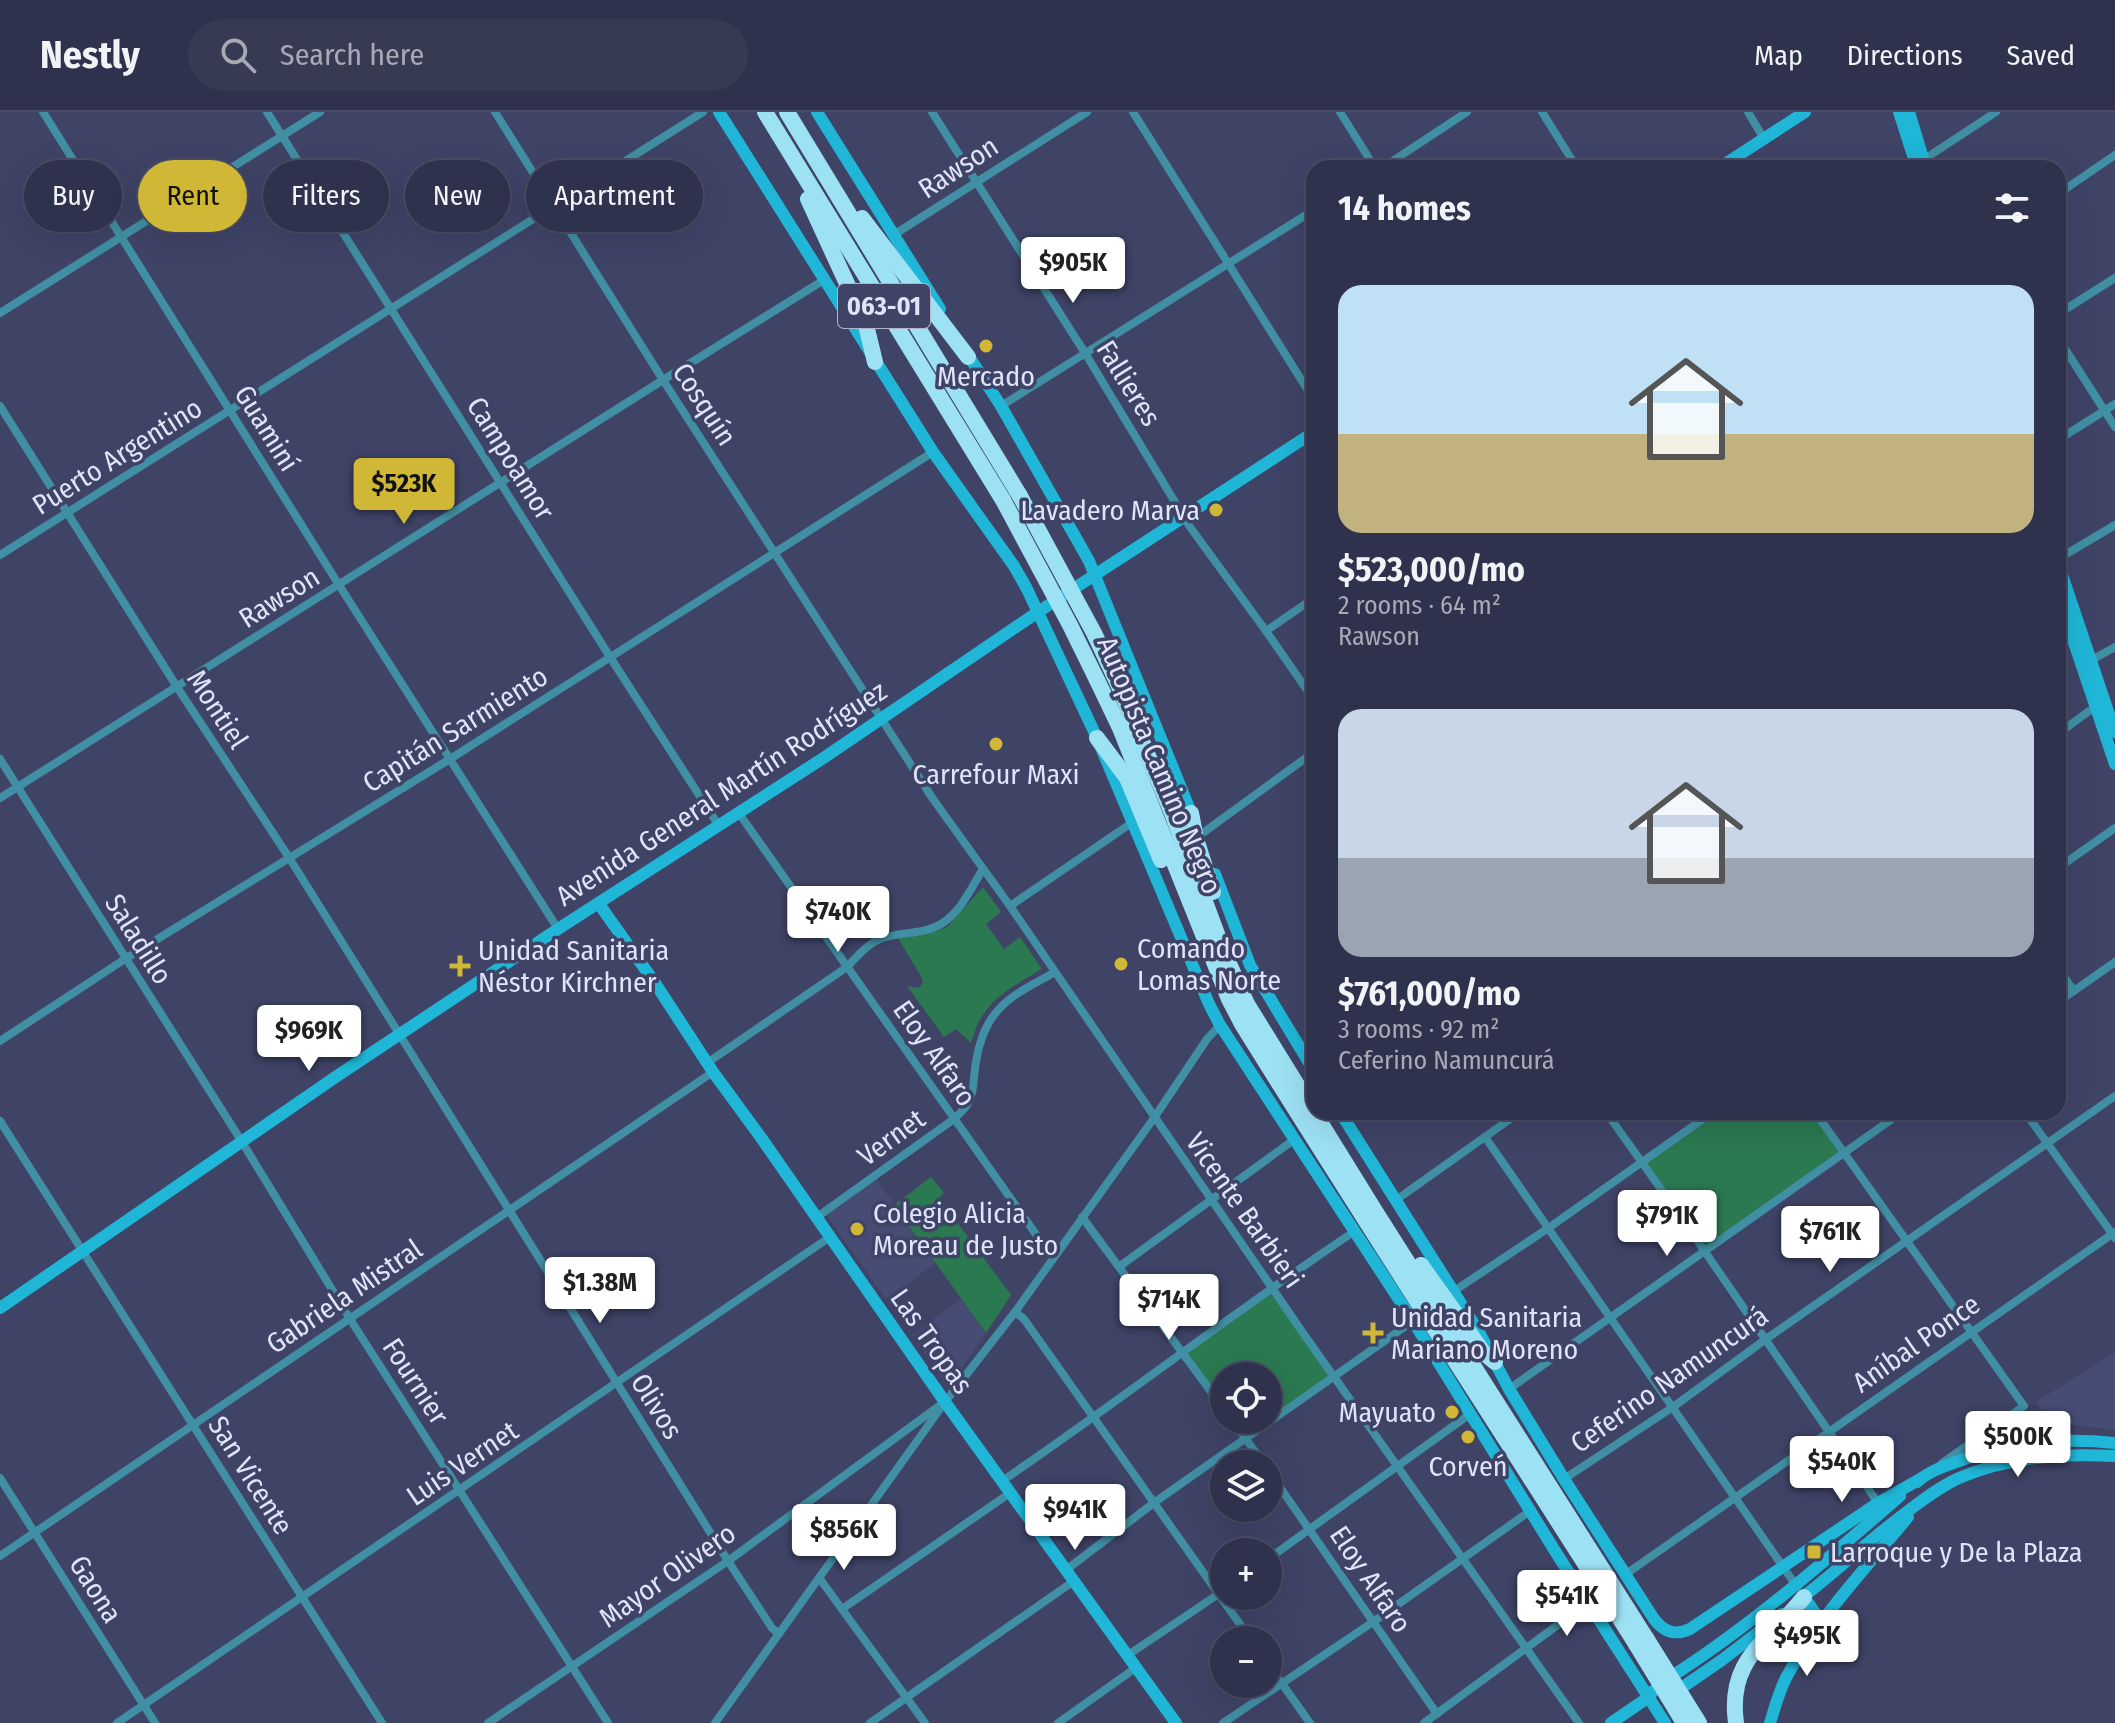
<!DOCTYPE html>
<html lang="en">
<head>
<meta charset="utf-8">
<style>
  :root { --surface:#2f324c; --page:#373a53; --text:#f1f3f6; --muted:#a7aab5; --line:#4a4d64; --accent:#d0b736 }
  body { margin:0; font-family:"Fira Sans Condensed",sans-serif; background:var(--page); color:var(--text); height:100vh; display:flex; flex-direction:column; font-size:30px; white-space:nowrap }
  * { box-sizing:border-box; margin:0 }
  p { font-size:26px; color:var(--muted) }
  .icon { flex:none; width:44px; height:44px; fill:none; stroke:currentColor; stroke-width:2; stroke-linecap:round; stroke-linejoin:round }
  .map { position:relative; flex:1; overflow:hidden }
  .details { position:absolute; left:1306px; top:48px; width:760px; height:960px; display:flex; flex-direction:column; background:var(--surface); border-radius:24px; box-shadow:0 8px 32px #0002,0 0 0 2px var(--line) }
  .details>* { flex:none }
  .top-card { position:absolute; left:24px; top:48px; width:760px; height:72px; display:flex; gap:16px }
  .tools { position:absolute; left:1210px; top:1250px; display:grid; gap:16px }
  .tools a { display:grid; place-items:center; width:72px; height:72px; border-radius:50%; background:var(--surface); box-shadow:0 8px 32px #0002,0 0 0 2px var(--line); font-size:40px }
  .price { position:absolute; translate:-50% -68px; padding:0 18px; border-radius:8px; background:#fff; color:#222; font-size:26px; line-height:52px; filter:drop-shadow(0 2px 4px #0008) }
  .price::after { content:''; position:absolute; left:50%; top:48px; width:24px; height:18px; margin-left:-12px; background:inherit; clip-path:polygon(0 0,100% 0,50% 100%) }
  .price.active { background:var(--accent); color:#111 }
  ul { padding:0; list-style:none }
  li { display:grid; align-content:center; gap:16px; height:424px; padding:0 32px }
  li span { display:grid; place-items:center; height:248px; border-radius:24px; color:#555 }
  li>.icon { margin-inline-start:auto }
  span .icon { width:144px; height:144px; fill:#fffc; stroke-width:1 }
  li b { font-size:34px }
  h2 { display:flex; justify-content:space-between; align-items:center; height:96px; padding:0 32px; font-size:34px }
  .chip { padding:0 28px; border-radius:36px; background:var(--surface); box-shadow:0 8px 32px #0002,0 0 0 2px var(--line); font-size:28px; line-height:72px }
  .chip.active { background:var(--accent); color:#111 }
  header { display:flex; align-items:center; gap:48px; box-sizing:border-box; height:112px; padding:0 40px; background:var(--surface); border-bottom:2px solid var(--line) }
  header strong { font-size:38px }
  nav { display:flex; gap:44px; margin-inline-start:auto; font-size:28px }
  .search { width:560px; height:72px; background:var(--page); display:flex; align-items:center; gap:20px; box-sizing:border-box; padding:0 28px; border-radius:44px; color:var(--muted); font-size:30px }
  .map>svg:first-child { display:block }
  .built { fill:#474c75 }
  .park { fill:#2a7951 }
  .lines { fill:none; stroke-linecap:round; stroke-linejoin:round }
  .street { stroke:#418fa4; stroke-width:8 }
  .secondary { stroke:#1fb6d7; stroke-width:12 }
  .highway { stroke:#9de1f4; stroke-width:16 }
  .highway-bridge { stroke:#9de1f4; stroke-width:16 }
  .poi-dot { fill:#d0b736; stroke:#3f4366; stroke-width:3 }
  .labels { text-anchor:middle; stroke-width:7; stroke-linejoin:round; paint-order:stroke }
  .shield { fill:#3f4366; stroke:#b0b4cd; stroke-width:2 }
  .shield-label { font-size:26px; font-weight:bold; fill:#e0e4f9 }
  .street-label { font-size:28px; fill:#e0e4f9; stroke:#3f4366 }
  .poi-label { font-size:28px; fill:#e0e4f9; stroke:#3f4366; text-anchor:start }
</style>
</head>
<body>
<header>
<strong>Nestly</strong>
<div class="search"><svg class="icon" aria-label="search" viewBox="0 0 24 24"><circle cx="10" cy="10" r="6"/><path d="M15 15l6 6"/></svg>Search here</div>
<nav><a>Map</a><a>Directions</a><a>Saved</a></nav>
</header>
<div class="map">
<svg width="2115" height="1611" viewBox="0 0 2115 1611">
  <rect width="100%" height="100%" fill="#3f4366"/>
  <g class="built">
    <path d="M876 1067 936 1151 886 1187 825 1101Z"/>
    <path d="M961 1187 986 1221 952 1270 946 1272 912 1223Z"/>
    <path d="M2115 1240V1318L2050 1310 2036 1290Z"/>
  </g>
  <g class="park">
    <path d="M983 775 1001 800 986 812 1004 837 1020 825 1042 857C1020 870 994 883 981 906 976 914 974 923 971 931L956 917 944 925 907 874 919 876 923 870 922 866 898 826 934 820 947 815Z"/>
    <path d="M1713 1000H1815L1844 1041 1705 1139 1642 1051Z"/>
    <path d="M931 1065 944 1081 939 1086 1011 1183 986 1221 894 1093Z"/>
    <path d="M1268 1177 1335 1265 1245 1326 1232 1308H1268V1264H1224V1297L1182 1240Z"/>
  </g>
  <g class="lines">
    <g class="street">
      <path d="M43 0 339 473 558 817"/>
      <path d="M267 0 610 545 719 714"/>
      <path d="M495 0 663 268 933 687 1010 794 1303 1221 1579 1611"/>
      <path d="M932 0 1085 241 1190 415 1266 519 1314 588"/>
      <path d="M1133 0 1314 288"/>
      <path d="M1340 0 1375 56"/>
      <path d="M1542 0 1577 56"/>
      <path d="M1748 0 1764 27"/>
      <path d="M1920 50 1996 0"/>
      <path d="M1382 56 1467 0"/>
      <path d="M2058 82 2115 43"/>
      <path d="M895 122 1087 0"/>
      <path d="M0 201 320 0"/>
      <path d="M2058 202 2115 166"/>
      <path d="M2058 226 2115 315"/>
      <path d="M0 294 177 575 290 747 728 1449 772 1516 779 1522"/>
      <path d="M1001 294 1314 98"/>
      <path d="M2058 328 2115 292"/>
      <path d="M0 443C235 296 468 146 703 0"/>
      <path d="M2058 447 2115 413"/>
      <path d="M1266 519 1314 486"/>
      <path d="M2088 550 2115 535"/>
      <path d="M2058 622 2089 599 2101 595"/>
      <path d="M0 647 242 1030 350 1207 608 1611"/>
      <path d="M0 686 663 268 824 168"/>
      <path d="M738 700 1040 1128"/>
      <path d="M1200 723 1314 640"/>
      <path d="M2058 756 2115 716"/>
      <path d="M1010 794 1133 710"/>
      <path d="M2058 856 2074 879"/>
      <path d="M2058 890 2115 850"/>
      <path d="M0 929 125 847 450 647 933 340"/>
      <path d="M707 951 847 855C857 845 867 832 880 827 900 819 923 823 941 812 961 800 971 776 983 757"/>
      <path d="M1606 1000 1690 1118 1878 1391"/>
      <path d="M1815 1000 2024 1294 1942 1351"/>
      <path d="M2025 1000 2115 1126"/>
      <path d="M0 1009 382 1611"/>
      <path d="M1485 1025 1797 1475"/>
      <path d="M1396 1088 1520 1000"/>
      <path d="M817 1105 954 1007C959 1002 964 998 967 993 975 980 973 965 976 950 978 935 984 916 994 903 1010 882 1033 873 1055 860"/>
      <path d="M1082 1105 1224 1297"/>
      <path d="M1120 1154 1295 1027"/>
      <path d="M1454 1179 1547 1117 1713 1000"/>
      <path d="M1015 1200 1024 1207 1251 1528"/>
      <path d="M1509 1277 1902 1000"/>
      <path d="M1232 1308 1264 1352"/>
      <path d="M1268 1358 1437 1602"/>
      <path d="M0 1366 155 1611"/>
      <path d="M1564 1367 1673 1295 1766 1227 2115 984"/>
      <path d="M1002 1369C1121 1288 1235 1199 1355 1119"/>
      <path d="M0 1444 713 960"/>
      <path d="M1268 1447 1470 1302"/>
      <path d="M1066 1458 1155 1390 1413 1209"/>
      <path d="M1626 1462 2115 1120"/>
      <path d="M820 1467 925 1611"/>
      <path d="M842 1497 1010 1381"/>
      <path d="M1128 1543 1223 1479"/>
      <path d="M1268 1552 1310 1611"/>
      <path d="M117 1611 830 1125"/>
      <path d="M488 1611 728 1449 939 1294"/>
      <path d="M715 1611 945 1290 1015 1200 1154 1006 1207 927 1220 913"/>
      <path d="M870 1611 1074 1469"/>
      <path d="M1058 1611 1137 1555"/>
      <path d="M1223 1611 1373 1510 1530 1399"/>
      <path d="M1424 1611 1589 1490"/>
    </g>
    <g class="secondary">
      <path d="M719 0 933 340 1014 454 1027 477 1097 626 1209 892 1220 913 1413 1209 1555 1439 1665 1611"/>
      <path d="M817 0 940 197"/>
      <path d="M1899 0 1917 56"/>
      <path d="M1909 0 1926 56"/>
      <path d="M1719 56 1805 0"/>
      <path d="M966 240 1001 294 1089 449 1194 708"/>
      <path d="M2058 451 2115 620"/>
      <path d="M2058 483 2115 652"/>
      <path d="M1215 762 1250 853 1314 959"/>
      <path d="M599 792 655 871 713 960 762 1027 945 1290 1176 1611"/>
      <path d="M1340 1000 1479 1220 1509 1277 1564 1367 1654 1507C1664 1520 1675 1524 1690 1517L1878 1391 1922 1366"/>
      <path d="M0 1196 337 964 558 817 825 645 1038 500 1314 320"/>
      <path d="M1917 1370C1928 1360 1942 1355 1956 1350 2006 1331 2061 1325 2115 1331"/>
      <path d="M1804 1485 1822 1511"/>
      <path d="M1799 1488C1836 1460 1870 1427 1908 1399 1924 1387 1941 1374 1959 1366 2008 1345 2063 1341 2115 1344"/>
      <path d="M1666 1568C1750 1515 1825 1449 1900 1384"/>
      <path d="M1674 1581 1722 1548 1782 1502"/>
      <path d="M1611 1611 1649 1585 1653 1579"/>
      <path d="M1770 1611C1775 1595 1779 1579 1787 1564 1818 1506 1866 1456 1908 1405"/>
    </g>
    <g class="highway">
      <path d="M765 0 1003 388"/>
      <path d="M787 0 1020 384"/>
      <path d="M808 87 866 213 875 250"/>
      <path d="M862 106 968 245"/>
      <path d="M1097 568 1120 616 1229 887 1242 912C1371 1120 1505 1325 1636 1532"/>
      <path d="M1118 572 1172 701 1223 838 1247 892 1375 1099 1646 1526"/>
      <path d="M1097 626 1127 666 1161 748"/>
      <path d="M1191 701 1196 727 1213 780"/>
      <path d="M1421 1153 1483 1240 1495 1250"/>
      <path d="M1736 1611C1727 1545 1769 1530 1804 1485"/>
    </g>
    <g class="highway-bridge">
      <path d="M1020 384 1094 521 1118 572"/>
      <path d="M1003 388 1070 513 1097 568"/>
      <path d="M1646 1526 1699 1611"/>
      <path d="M1636 1532 1684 1611"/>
    </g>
  </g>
  <g class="poi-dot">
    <circle cx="986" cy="234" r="8"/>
    <circle cx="1216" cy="398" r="8"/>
    <circle cx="996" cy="632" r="8"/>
    <circle cx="1121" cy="852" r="8"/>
    <path d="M456 842h8v8h8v8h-8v8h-8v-8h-8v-8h8z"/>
    <circle cx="857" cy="1117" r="8"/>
    <path d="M1369 1209h8v8h8v8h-8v8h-8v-8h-8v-8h8z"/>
    <circle cx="1452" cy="1300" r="8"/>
    <circle cx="1468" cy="1325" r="8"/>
    <rect x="1806" y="1432" width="16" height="16" rx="4"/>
  </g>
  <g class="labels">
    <rect class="shield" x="838" y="172" width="92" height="44" rx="6"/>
    <g class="shield-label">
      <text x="884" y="203">063-01</text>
    </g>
    <g class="street-label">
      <text transform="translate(958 55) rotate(-33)" y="10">Rawson</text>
      <text transform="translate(1129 271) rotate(58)" y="10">Fallieres</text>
      <text transform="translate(705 292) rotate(57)" y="10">Cosquín</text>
      <text transform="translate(267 316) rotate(58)" y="10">Guaminí</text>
      <text transform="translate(117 344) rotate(-32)" y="10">Puerto Argentino</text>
      <text transform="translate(511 346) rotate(58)" y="10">Campoamor</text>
      <text transform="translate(279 485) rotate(-32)" y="10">Rawson</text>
      <text transform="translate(218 597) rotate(57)" y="10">Montiel</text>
      <text transform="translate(455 617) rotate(-32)" y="10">Capitán Sarmiento</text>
      <text transform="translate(1160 653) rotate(67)" y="10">Autopista Camino Negro</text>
      <text transform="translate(721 681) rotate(-33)" y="10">Avenida General Martín Rodríguez</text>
      <text transform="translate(139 827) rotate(58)" y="10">Saladillo</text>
      <text transform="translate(935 941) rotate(55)" y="10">Eloy Alfaro</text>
      <text transform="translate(891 1025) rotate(-36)" y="10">Vernet</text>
      <text transform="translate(1245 1098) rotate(55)" y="10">Vicente Barbieri</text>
      <text transform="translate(344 1184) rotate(-34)" y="10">Gabriela Mistral</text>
      <text transform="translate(932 1229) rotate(55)" y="10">Las Tropas</text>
      <text transform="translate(1916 1231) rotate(-35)" y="10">Aníbal Ponce</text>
      <text transform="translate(1669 1267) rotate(-35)" y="10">Ceferino Namuncurá</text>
      <text transform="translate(416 1269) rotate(57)" y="10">Fournier</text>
      <text transform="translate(657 1294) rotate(58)" y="10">Olivos</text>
      <text transform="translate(462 1351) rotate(-34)" y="10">Luis Vernet</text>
      <text transform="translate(251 1363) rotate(58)" y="10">San Vicente</text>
      <text transform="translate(667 1463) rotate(-35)" y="10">Mayor Olivero</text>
      <text transform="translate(1371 1467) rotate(56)" y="10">Eloy Alfaro</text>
      <text transform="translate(96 1477) rotate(58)" y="10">Gaona</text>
    </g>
    <g class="poi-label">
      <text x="986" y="274" text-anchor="middle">Mercado</text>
      <text x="1200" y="408" text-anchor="end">Lavadero Marva</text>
      <text x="996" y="672" text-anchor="middle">Carrefour Maxi</text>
      <text x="1137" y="846">Comando<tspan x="1137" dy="32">Lomas Norte</tspan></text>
      <text x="478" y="848">Unidad Sanitaria<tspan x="478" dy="32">Néstor Kirchner</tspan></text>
      <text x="873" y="1111">Colegio Alicia<tspan x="873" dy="32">Moreau de Justo</tspan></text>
      <text x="1391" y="1215">Unidad Sanitaria<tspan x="1391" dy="32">Mariano Moreno</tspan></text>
      <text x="1436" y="1310" text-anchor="end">Mayuato</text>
      <text x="1468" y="1364" text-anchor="middle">Corveń</text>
      <text x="1830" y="1450">Larroque y De la Plaza</text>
    </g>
  </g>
</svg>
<div class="tools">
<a><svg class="icon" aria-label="locate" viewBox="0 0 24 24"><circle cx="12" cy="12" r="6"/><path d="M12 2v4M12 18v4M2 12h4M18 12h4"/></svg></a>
<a><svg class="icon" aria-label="layers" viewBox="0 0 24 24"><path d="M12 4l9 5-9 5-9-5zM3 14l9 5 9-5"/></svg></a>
<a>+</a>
<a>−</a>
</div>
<b class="price" style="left:1073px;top:193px">$905K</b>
<b class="price active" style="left:404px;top:414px">$523K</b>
<b class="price" style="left:838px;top:842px">$740K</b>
<b class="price" style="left:309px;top:961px">$969K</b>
<b class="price" style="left:1667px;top:1146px">$791K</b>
<b class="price" style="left:1830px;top:1162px">$761K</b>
<b class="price" style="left:600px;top:1213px">$1.38M</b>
<b class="price" style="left:1169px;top:1230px">$714K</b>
<b class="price" style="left:2018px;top:1367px">$500K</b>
<b class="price" style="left:1842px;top:1392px">$540K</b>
<b class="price" style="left:1075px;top:1440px">$941K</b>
<b class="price" style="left:844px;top:1460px">$856K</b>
<b class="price" style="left:1567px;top:1526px">$541K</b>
<b class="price" style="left:1807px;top:1566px">$495K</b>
<div class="top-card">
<a class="chip">Buy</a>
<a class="chip active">Rent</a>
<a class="chip">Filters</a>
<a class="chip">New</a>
<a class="chip">Apartment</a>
</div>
<section class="details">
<h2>14 homes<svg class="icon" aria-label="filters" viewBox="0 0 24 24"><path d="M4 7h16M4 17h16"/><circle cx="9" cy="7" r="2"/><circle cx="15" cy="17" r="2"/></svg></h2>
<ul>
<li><span style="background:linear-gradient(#bfe0f5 60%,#c2b280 0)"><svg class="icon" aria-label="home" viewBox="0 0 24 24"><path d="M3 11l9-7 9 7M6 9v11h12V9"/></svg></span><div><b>$523,000/mo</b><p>2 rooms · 64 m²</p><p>Rawson</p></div></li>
<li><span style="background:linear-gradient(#c9d6e8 60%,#9aa5b1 0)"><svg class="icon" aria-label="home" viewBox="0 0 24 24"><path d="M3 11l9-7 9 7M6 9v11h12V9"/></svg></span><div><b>$761,000/mo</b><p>3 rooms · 92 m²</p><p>Ceferino Namuncurá</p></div></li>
</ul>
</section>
</div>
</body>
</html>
